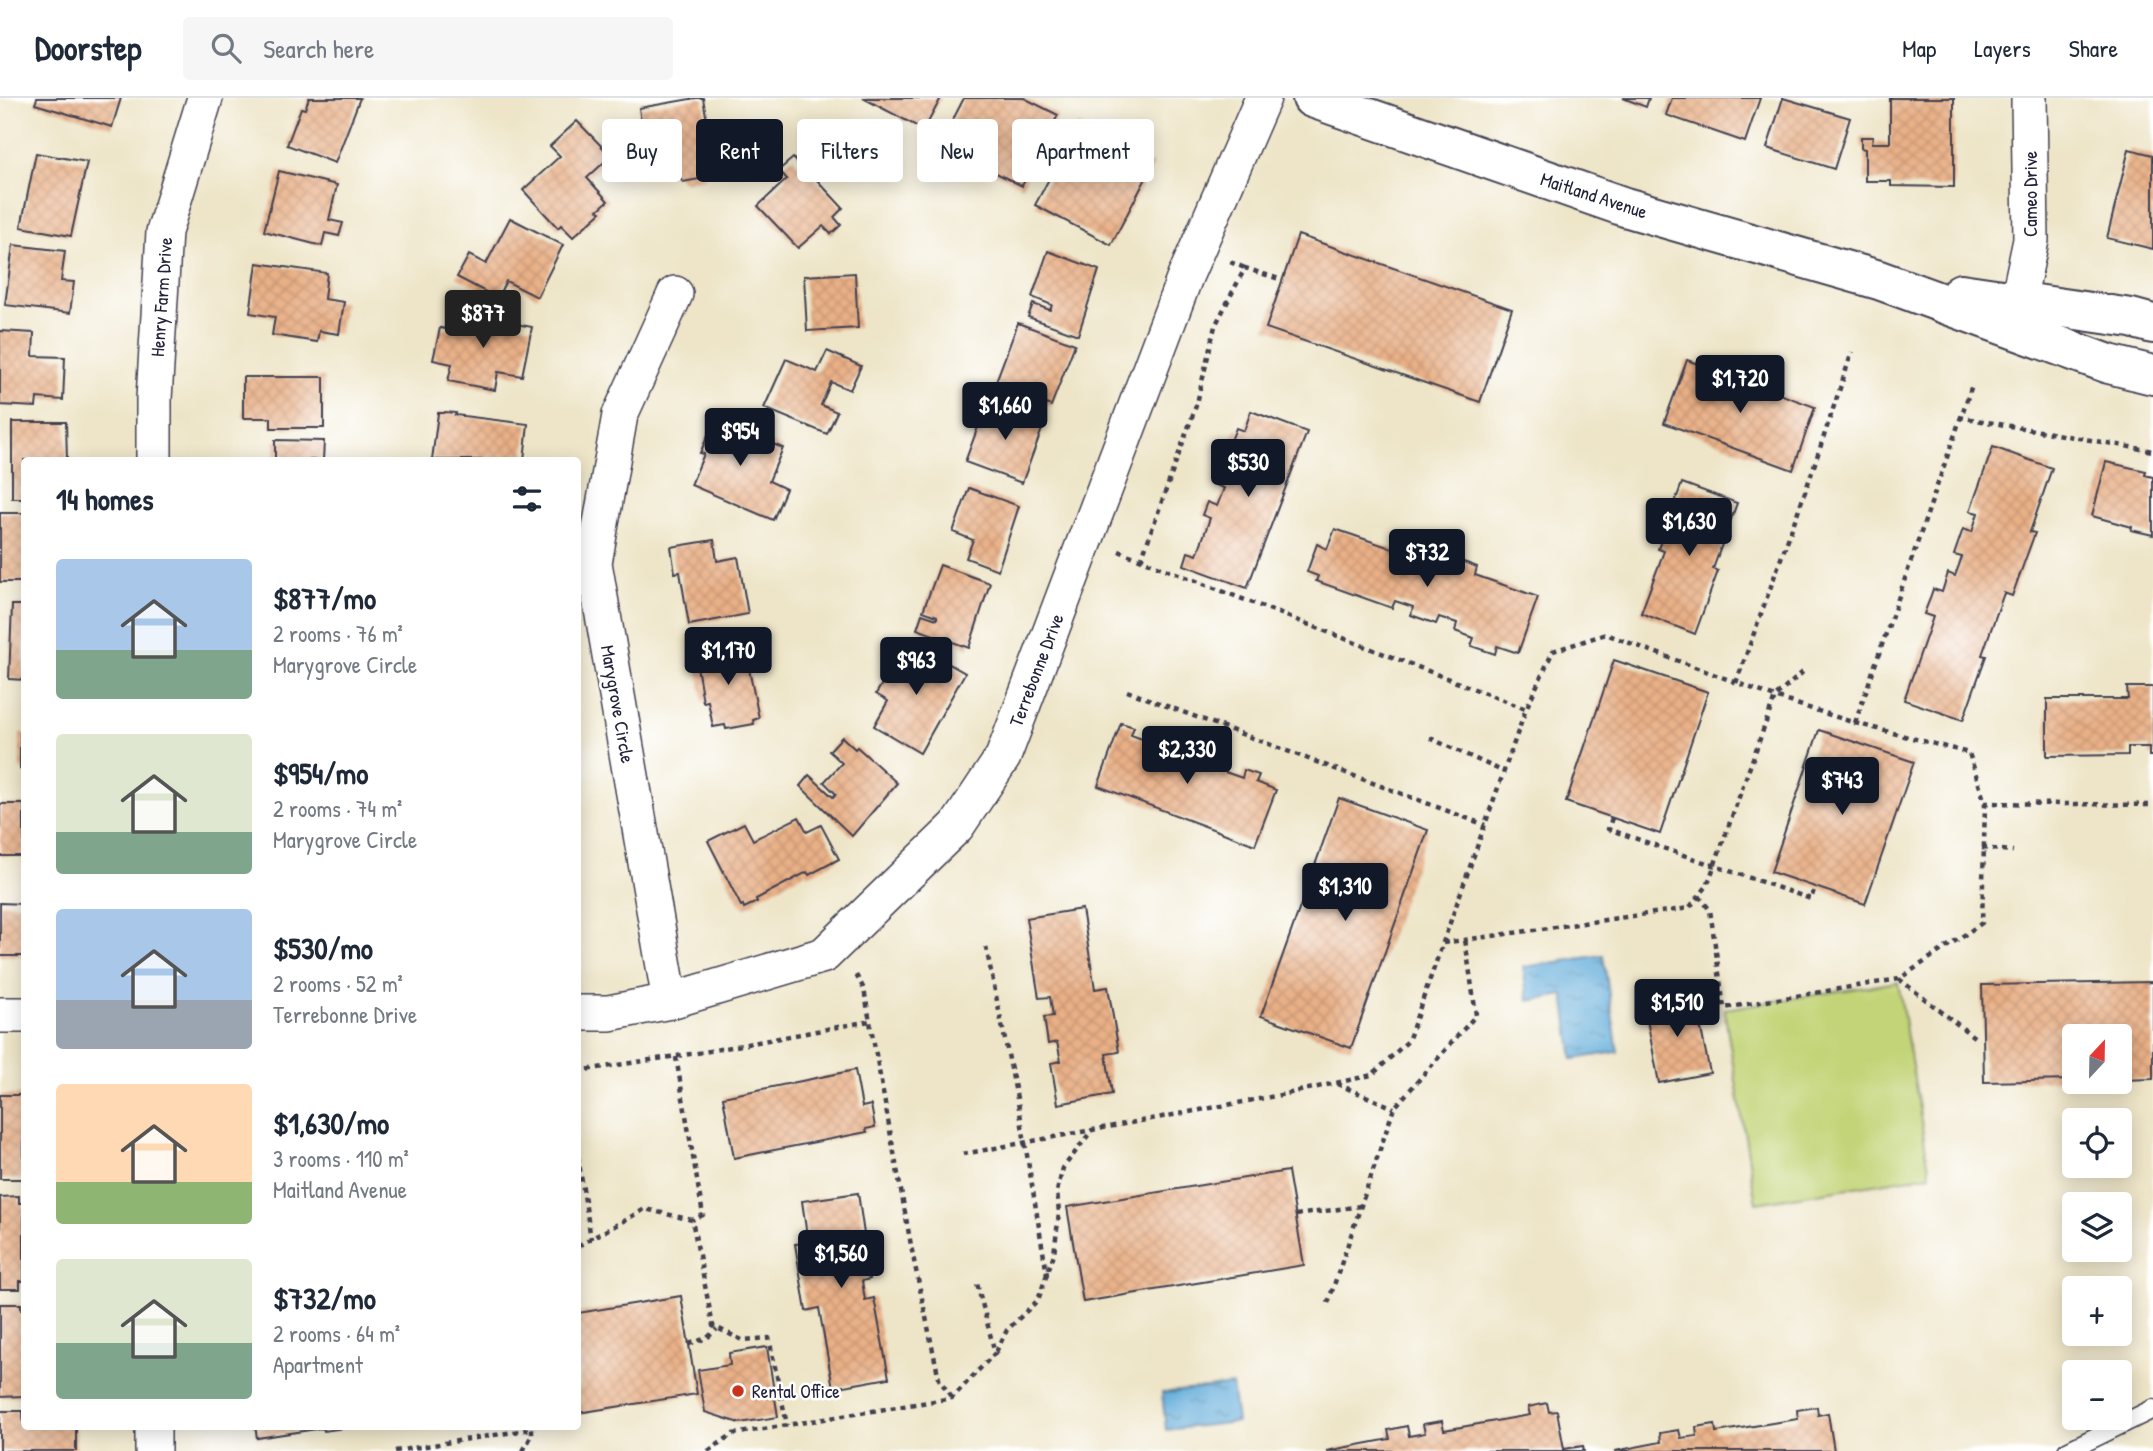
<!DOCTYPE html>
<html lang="en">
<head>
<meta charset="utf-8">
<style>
  :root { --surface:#fff; --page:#f6f6f7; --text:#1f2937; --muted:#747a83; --line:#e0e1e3; --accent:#111827 }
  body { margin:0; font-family:"Patrick Hand",sans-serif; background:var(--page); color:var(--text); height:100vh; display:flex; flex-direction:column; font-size:26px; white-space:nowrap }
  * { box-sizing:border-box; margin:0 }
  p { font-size:23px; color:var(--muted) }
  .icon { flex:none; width:38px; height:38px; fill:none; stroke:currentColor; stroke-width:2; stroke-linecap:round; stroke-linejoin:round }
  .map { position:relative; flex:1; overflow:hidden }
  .side { position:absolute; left:21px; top:359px; width:560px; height:973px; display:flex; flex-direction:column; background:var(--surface); border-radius:7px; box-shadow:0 4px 18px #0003 }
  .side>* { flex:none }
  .hud { position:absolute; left:602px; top:21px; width:665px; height:63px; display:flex; gap:14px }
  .needle { width:46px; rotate:22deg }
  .buttons { position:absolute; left:2062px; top:926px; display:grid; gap:14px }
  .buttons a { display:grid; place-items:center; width:70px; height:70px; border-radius:7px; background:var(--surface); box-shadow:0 4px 18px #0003; font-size:35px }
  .price { position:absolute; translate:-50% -60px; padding:0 16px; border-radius:7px; background:var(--accent); color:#fff; font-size:23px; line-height:46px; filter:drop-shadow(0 2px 4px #0008) }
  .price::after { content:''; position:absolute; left:50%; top:42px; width:21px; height:16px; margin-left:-10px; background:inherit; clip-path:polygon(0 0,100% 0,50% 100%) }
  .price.selected { background:#222; color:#fff }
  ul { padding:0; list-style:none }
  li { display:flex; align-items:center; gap:21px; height:175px; padding:0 35px }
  li span { display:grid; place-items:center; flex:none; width:196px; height:140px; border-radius:7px; color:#555 }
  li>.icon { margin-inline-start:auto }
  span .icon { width:84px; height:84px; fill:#fffc; stroke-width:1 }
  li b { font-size:30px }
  h2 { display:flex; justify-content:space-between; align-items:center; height:84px; padding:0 35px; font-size:30px }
  .tag { padding:0 24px; border-radius:7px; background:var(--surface); box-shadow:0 4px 18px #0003; font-size:24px; line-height:63px }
  .tag.selected { background:var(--accent); color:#fff }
  header { display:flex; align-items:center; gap:42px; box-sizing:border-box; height:98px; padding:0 35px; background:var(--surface); border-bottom:2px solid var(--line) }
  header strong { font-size:33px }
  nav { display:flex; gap:38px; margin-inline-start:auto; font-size:24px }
  .search { width:490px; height:63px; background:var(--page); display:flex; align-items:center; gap:18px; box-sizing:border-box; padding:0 24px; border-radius:7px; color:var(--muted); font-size:26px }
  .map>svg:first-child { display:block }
  .green { fill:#c2d477; stroke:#727b59; stroke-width:2 }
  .water { fill:url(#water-ripples); stroke:#41668a; stroke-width:2 }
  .building { fill:url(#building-cross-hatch) }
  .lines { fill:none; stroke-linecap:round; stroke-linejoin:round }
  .service-casing { stroke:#413f50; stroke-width:21 }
  .minor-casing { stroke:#413f50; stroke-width:38 }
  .secondary-casing { stroke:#413f50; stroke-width:42 }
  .path { stroke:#413f50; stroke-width:4.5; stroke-dasharray:5 5; stroke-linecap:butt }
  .service { stroke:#fff; stroke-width:18 }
  .minor { stroke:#fff; stroke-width:35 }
  .secondary { stroke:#fff; stroke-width:38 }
  .poi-dot { fill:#c8321e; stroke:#fff; stroke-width:2.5 }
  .labels { text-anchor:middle; stroke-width:5; stroke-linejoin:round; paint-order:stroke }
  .street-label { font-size:19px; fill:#22223b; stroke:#fff }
  .poi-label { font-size:19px; fill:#22223b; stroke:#fff; text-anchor:start }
</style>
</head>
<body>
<header>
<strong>Doorstep</strong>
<div class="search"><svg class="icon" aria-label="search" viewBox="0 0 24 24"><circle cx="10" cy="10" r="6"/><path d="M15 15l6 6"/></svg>Search here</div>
<nav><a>Map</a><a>Layers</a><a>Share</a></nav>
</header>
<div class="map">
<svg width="2153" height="1353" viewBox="0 0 2153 1353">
  <defs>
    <pattern id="water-ripples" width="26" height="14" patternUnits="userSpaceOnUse" patternTransform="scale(1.75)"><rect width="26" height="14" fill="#60abd9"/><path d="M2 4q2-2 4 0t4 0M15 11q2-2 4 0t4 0" fill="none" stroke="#4f8bb1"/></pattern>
    <pattern id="building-cross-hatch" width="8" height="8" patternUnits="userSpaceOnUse" patternTransform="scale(1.75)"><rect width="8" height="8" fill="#e9b086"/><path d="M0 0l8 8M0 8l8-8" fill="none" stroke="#c89775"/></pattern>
  </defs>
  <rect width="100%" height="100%" fill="#fff"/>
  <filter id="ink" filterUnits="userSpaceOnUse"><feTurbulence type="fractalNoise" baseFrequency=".0143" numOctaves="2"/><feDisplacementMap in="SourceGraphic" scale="14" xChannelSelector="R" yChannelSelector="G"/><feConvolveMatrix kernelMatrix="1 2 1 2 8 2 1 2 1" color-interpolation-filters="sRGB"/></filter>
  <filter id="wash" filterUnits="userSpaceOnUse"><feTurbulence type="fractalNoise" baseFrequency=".00686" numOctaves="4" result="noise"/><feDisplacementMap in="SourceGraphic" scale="28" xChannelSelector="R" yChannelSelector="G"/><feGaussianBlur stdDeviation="1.57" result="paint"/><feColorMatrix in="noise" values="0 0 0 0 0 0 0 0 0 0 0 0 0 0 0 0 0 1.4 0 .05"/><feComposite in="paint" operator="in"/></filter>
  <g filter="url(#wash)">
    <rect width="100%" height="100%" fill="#eee5c8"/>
    <path class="green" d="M1898 884 1930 1077 1756 1105 1724 911Z"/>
    <g class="water">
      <path d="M1603 857 1618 954 1573 961 1564 897 1528 903 1523 869Z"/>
      <path d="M1232 1287 1237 1324 1166 1332 1162 1295Z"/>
    </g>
    <g id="blocks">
      <g class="building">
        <path d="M37 0H121L112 29 35 6Z"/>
        <path d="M309 0H360L335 65 287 47 301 10 305 11Z"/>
        <path d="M696 0H703L713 58 701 60 705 80 683 84 668 66 629 70 621 26 641 23 639 10Z"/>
        <path d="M863 0H941L924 32Z"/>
        <path d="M964 0H1024L1058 17 1022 88 940 47Z"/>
        <path d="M1623 0H1649L1646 9Z"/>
        <path d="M1672 0H1760L1745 44 1666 17Z"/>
        <path d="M1783 0 1850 20 1834 71 1767 50Z"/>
        <path d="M1890 0H1954V89L1891 88V83H1865V51L1861 50V39H1873L1872 45H1890Z"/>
        <path d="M577 23 611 58 587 80 608 103 598 112 601 114 573 139 561 127 558 130 523 92 560 58 550 48Z"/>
        <path d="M1078 27 1153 67 1111 147 1035 107Z"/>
        <path d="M2129 51 2153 57V151L2107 140Z"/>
        <path d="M36 55 87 64 71 138 21 129Z"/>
        <path d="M793 60 801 68 803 67 843 110 834 119 841 127 831 136 823 128 798 150 758 108 787 81 779 72Z"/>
        <path d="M279 73 337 87 329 122 343 125 339 138 325 135 322 148 264 133Z"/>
        <path d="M510 120 563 147 537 199 506 183 497 200 457 179 469 157 486 166Z"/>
        <path d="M1298 137 1512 211 1480 304 1266 230Z"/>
        <path d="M13 147 65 153 61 183 74 184 70 215 5 207Z"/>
        <path d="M1048 153 1099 172 1078 237 1028 219 1033 206 1050 212 1052 207 1032 199Z"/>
        <path d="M257 165 327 175 324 201 344 204 339 236 319 233 317 244 272 237 275 219 250 215Z"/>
        <path d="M855 175 858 230 807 233 804 178Z"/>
        <path d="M461 215 532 229 522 278 498 274 495 292 448 283 452 266 433 262 440 230 458 233Z"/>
        <path d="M1018 225 1075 246 1051 308 995 286Z"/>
        <path d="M0 233 34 235 33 258 65 259 63 302 37 300 36 309 0 307Z"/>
        <path d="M827 253 861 268 850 292 831 284 821 307 837 314 827 336 764 310 786 261 817 274Z"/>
        <path d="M1687 262 1815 309 1793 372 1664 325Z"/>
        <path d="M243 279H324V330H271V320H243Z"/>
        <path d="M988 302 1045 323 1022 385 965 364Z"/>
        <path d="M1251 313 1307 334 1247 490 1184 467 1188 454 1197 457 1210 420 1202 417 1207 404 1217 408 1224 390 1215 387 1225 362 1233 364 1239 347 1230 345 1236 330 1244 333Z"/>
        <path d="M445 314 456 315 455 317 528 326 524 362H432L438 315H444Z"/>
        <path d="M717 317 765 338 763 342 783 350 769 383 786 391 773 422 691 387 704 356 700 355Z"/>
        <path d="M12 324H66L67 362H24V400H12Z"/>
        <path d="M275 342 324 343 323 362H275Z"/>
        <path d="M1993 349 2052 370 2030 434 2035 435 2024 465 2012 498 2004 495 1982 557 1986 558 1963 622 1904 602 1933 519 1924 516 1929 503 1933 491 1942 494 1948 475 1955 478 1962 459 1954 457 1963 431 1972 434 1978 415 1970 413Z"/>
        <path d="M2106 364 2146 373 2145 377 2153 379V437L2131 432 2132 429 2092 418Z"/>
        <path d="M1682 385 1737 405 1713 471 1718 473 1695 536 1641 515 1664 453 1658 451Z"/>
        <path d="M969 390 1019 408 998 472 966 460 973 442 953 434Z"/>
        <rect x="0" y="415" width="24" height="69"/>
        <path d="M1335 431 1411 457 1414 446 1477 469 1475 477 1538 499 1518 555 1497 548 1495 556 1471 548 1474 540 1455 533 1457 525 1439 519 1436 526 1411 517 1413 509 1395 503 1392 510 1316 483 1318 478 1307 474 1317 446 1327 451Z"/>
        <path d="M714 442 717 463 738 459 748 516 689 527 680 474 675 475 671 449Z"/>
        <path d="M940 467 990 485 969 550 917 531 922 516 937 521V518L923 513Z"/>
        <path d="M12 507H24V582L9 581Z"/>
        <path d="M744 547 759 620 753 622 754 626 726 631 725 627 713 629 708 603 703 604 695 556Z"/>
        <path d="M919 549 965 575 920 655 874 628 888 603 876 596 901 553 913 559Z"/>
        <path d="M1614 562 1708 594 1660 736 1566 704Z"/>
        <path d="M2127 589H2153V658H2149V649H2128V657L2047 658V601H2128Z"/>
        <path d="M1121 625 1134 629 1131 637 1169 651 1172 643 1185 647 1181 658 1199 665 1202 657 1214 661 1227 666 1225 674 1242 680 1244 672 1259 677 1256 684 1276 692 1255 747 1098 688Z"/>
        <path d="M1819 632 1914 664 1865 806 1771 774Z"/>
        <rect x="20" y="635" width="4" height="36"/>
        <path d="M842 639 855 651 857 649 897 685 852 738 800 688 809 677 833 699 836 696 824 684 842 665 829 653Z"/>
        <path d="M1339 700 1428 732 1351 950 1261 918Z"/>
        <rect x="0" y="706" width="24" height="52"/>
        <path d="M799 719 807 734 821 727 839 761 809 777 807 774 756 801 757 804 744 810 743 807 741 808 708 743 744 725 753 742Z"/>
        <path d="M0 805 24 806V858H0Z"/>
        <path d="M1082 811 1095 891 1108 889 1119 954 1106 956 1112 996 1058 1006 1051 965 1061 963 1057 944 1048 946 1044 919 1053 918 1050 899 1039 900 1026 820Z"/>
        <path d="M2153 884V981L2119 982V938H2074V982L1984 984 1982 887Z"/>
        <path d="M1694 897 1710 975 1659 985 1644 906Z"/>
        <path d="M855 972 862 1009 871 1007 875 1029 866 1031 867 1034 734 1060 723 999Z"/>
        <rect x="0" y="997" width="24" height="84"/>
        <path d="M1288 1073 1304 1167 1083 1204 1067 1109Z"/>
        <path d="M858 1095 864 1136 854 1138 856 1156 866 1154 870 1181 862 1183 865 1202 874 1200 889 1280 833 1290 819 1210 806 1213 795 1146 808 1145 802 1103Z"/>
        <path d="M19 1098V1105H24V1183H20V1191H0V1099Z"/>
        <path d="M681 1198 697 1296 578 1315V1215Z"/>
        <path d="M0 1206H21V1212H24L23 1298 0 1299Z"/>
        <path d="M767 1249 778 1319 739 1325 705 1314 698 1272 730 1267 729 1255Z"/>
        <path d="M1547 1305 1549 1314 1557 1313 1564 1351 1583 1348 1584 1353H1326L1390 1341 1388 1332 1407 1328 1409 1338 1425 1335 1423 1326 1442 1323 1444 1332 1530 1317 1528 1309Z"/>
        <path d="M1817 1309 1818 1317 1828 1315 1834 1353H1615L1661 1344 1660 1335 1679 1332 1681 1340 1697 1338 1696 1329 1715 1326 1716 1334 1798 1321 1797 1312Z"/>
        <path d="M0 1313H23L24 1328H76V1353H0Z"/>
        <path d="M255 1328H345V1330L324 1333 323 1330 257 1340Z"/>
      </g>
    </g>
  </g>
  <g filter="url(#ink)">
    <use href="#blocks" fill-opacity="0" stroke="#413f50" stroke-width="2"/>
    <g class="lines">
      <defs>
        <path id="service" d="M2067 1353 2153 1311"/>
        <g id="minor">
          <path d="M2012 231 2031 142 2029 0"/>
          <path d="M154 362V301L164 134 205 0"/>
          <path d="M670 903 594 465 620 317 675 196"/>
          <path d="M578 915H609L670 903 824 857 957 728 1003 659 1185 179 1263 0"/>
          <path d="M0 917H24"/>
          <path d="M153 1353V1328"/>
        </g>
        <g id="secondary">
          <path d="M1312 0 1625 109 1879 182 2109 266 2153 277"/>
          <path d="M1961 195 2131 220 2153 226"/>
        </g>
      </defs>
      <use href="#service" class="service-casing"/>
      <use href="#minor" class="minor-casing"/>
      <use href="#secondary" class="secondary-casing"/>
      <g class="path">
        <path d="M1230 164 1245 170"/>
        <path d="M1959 319 2153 353"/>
        <path d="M1119 453 1526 611 1553 553 1606 536 1775 599 1855 625 1969 655 1985 705 2153 707"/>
        <path d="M1141 462 1197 305 1215 228 1245 170 1282 182"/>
        <path d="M1736 585 1810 380 1852 254"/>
        <path d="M1127 593 1485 727"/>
        <path d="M1855 625 1972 287"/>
        <path d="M1430 640 1504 674"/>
        <path d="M1612 720 1608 731 1811 801 1815 789"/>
        <path d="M1982 750 2013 753"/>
        <path d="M1699 798 1710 812 1724 910 1899 881 1982 825 1985 705"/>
        <path d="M1443 845 1689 810 1707 788 1775 599 1804 573"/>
        <path d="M986 849 1020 1015 1047 1177"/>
        <path d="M856 877 864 891 913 1158 939 1281 952 1300"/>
        <path d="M1899 881 1974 939"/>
        <path d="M676 959 703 1117 692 1122"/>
        <path d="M578 973 704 954 870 923"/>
        <path d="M1337 986 1394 1010"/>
        <path d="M963 1056 1286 996 1372 977 1408 943 1526 611"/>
        <path d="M578 1059 591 1141"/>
        <path d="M1296 1117 1361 1108"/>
        <path d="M578 1148 645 1111 692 1122 713 1228 742 1242 769 1240 787 1327"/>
        <path d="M1328 1205 1394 1010 1476 917 1465 841"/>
        <path d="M689 1246 707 1240 717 1231"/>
        <path d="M996 1254 1007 1232 1038 1202 1054 1156 1059 1115 1057 1093 1063 1070 1093 1031"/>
        <path d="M395 1353 532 1331"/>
        <path d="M523 1353 532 1337V1329"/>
        <path d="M708 1353 733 1336 952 1300 995 1255 976 1182"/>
      </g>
      <use href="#service" class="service"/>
      <use href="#minor" class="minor"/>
      <use href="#secondary" class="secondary"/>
    </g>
  </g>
  <circle class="poi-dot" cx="738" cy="1293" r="7"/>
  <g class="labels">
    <g class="street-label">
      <text transform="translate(2030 96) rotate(-90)" y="7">Cameo Drive</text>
      <text transform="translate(1594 97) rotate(18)" y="7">Maitland Avenue</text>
      <text transform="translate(161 199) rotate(-86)" y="7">Henry Farm Drive</text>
      <text transform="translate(1036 572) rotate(-69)" y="7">Terrebonne Drive</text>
      <text transform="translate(618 606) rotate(80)" y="7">Marygrove Circle</text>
    </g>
    <g class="poi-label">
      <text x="752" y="1300">Rental Office</text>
    </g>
  </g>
</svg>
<div class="buttons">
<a><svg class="needle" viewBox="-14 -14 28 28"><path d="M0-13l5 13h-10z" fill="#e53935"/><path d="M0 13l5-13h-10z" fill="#747a83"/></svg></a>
<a><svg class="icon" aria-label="locate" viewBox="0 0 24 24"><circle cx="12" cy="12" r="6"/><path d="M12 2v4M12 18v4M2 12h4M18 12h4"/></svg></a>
<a><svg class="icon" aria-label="layers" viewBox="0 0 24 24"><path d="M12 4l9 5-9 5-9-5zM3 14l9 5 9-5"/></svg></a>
<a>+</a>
<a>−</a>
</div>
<b class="price selected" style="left:483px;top:252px">$877</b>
<b class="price" style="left:1740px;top:317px">$1,720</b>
<b class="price" style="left:1005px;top:344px">$1,660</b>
<b class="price" style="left:740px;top:370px">$954</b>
<b class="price" style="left:1248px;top:401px">$530</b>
<b class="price" style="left:1689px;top:460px">$1,630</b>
<b class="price" style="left:1427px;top:491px">$732</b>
<b class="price" style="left:728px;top:589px">$1,170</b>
<b class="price" style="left:916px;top:599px">$963</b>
<b class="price" style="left:1187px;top:688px">$2,330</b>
<b class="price" style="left:1842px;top:719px">$743</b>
<b class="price" style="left:1345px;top:825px">$1,310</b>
<b class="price" style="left:1677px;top:941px">$1,510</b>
<b class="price" style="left:841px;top:1192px">$1,560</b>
<div class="hud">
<a class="tag">Buy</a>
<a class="tag selected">Rent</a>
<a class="tag">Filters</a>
<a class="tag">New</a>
<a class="tag">Apartment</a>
</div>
<section class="side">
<h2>14 homes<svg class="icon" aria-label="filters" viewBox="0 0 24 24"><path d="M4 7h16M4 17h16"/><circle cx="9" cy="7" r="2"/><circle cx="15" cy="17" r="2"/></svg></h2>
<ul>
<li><span style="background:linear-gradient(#a9c7e8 65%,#7fa58c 0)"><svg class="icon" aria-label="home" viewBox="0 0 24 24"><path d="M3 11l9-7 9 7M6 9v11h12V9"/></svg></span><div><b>$877/mo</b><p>2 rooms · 76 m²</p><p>Marygrove Circle</p></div></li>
<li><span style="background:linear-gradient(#dfe7d0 70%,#7fa58c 0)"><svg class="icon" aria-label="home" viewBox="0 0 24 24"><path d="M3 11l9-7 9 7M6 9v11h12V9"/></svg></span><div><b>$954/mo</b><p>2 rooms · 74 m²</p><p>Marygrove Circle</p></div></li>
<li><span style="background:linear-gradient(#a9c7e8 65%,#9aa5b1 0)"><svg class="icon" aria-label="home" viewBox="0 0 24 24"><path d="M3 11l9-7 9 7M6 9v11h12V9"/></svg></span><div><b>$530/mo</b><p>2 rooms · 52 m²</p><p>Terrebonne Drive</p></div></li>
<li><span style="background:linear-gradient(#ffd9b3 70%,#8fb573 0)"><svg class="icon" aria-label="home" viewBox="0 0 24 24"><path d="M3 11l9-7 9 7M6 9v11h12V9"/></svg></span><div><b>$1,630/mo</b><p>3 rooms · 110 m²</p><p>Maitland Avenue</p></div></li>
<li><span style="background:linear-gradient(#dfe7d0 60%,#7fa58c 0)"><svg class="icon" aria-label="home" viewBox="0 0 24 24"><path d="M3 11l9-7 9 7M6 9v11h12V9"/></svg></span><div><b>$732/mo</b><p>2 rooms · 64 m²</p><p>Apartment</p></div></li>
</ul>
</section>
</div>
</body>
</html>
